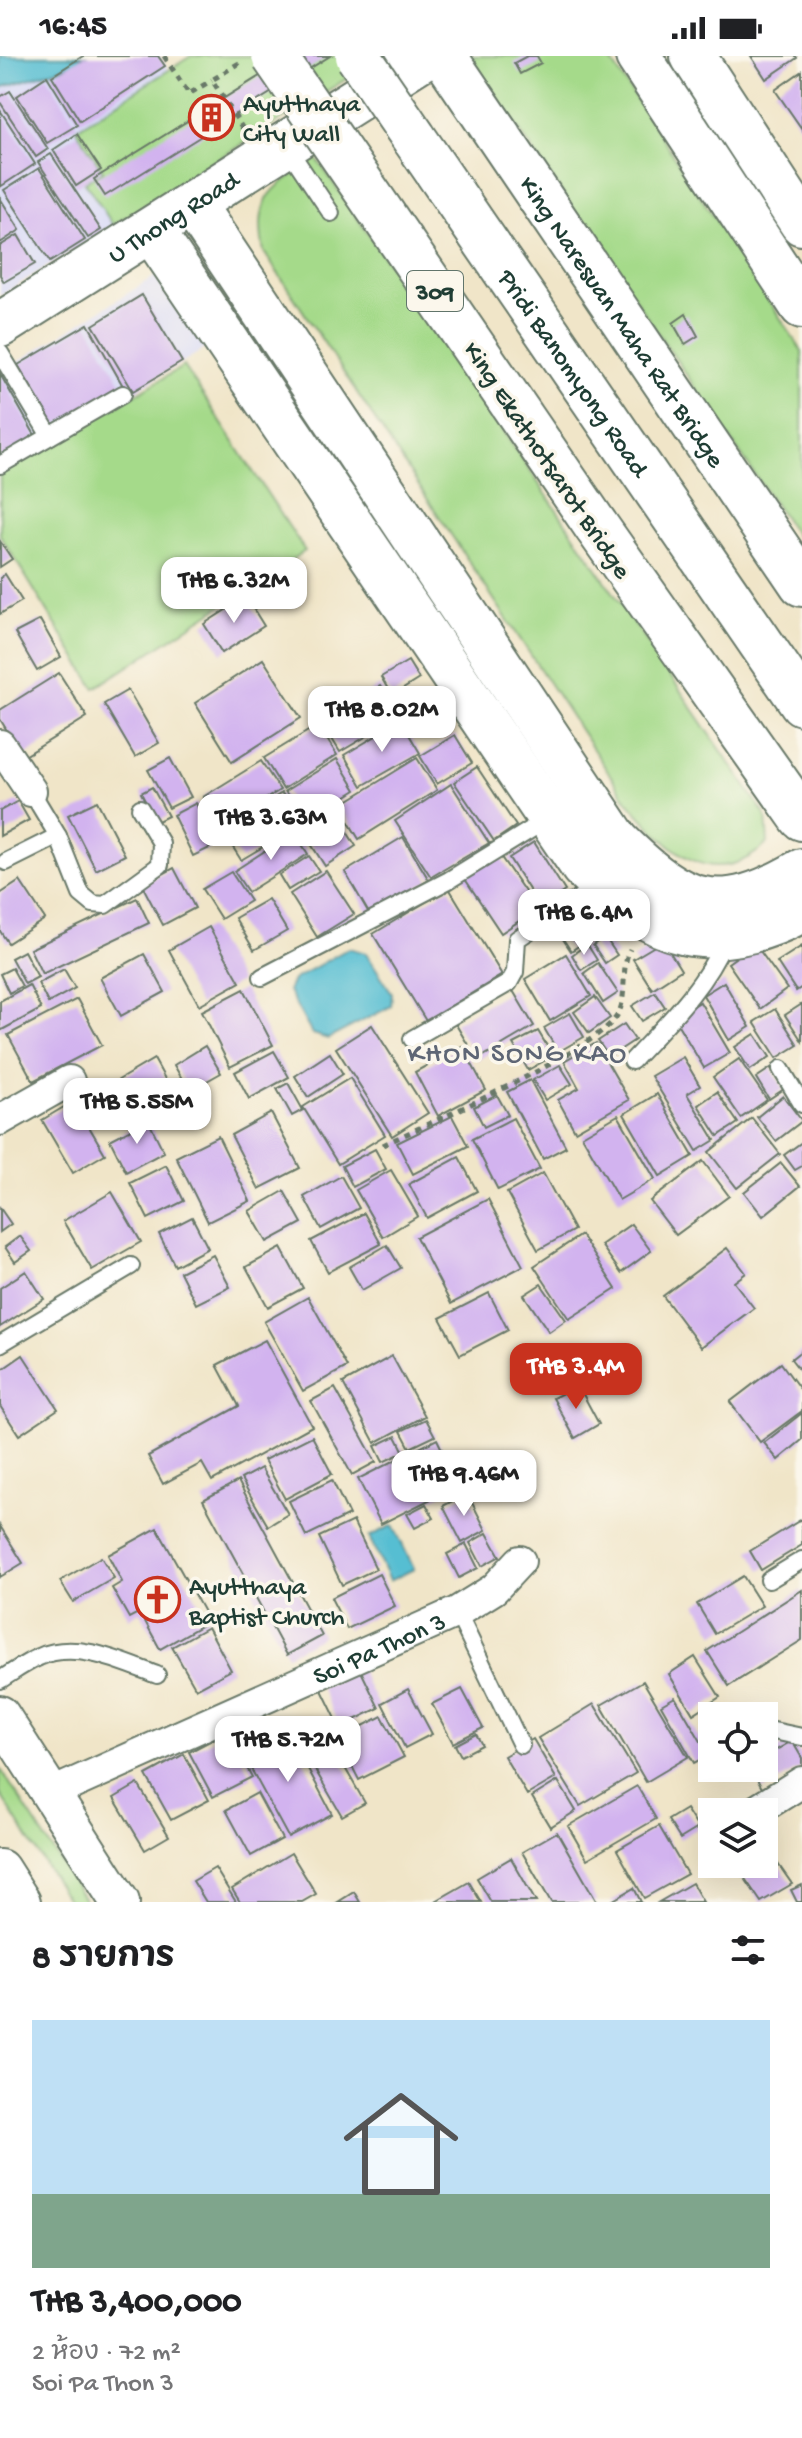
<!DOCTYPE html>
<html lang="th">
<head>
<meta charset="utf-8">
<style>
  :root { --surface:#fff; --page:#f6f6f6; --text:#202124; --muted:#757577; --line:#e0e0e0; --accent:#c8321e }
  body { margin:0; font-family:"Gochi Hand","Playpen Sans Thai",sans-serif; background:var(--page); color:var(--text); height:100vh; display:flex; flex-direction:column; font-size:30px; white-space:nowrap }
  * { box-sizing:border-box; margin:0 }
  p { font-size:26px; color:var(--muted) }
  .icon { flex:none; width:44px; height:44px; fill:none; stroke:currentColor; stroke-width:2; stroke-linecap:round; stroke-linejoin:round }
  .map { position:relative; height:1846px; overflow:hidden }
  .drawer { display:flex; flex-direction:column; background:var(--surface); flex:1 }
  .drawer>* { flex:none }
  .fabs { position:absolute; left:698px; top:1646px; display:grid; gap:16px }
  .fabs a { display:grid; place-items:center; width:80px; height:80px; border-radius:0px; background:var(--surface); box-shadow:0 8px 32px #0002; font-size:40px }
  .price { position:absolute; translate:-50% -68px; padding:0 18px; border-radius:16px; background:#fff; color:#222; font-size:26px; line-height:52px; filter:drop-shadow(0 2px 4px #0008) }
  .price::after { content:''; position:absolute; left:50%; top:48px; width:24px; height:18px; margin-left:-12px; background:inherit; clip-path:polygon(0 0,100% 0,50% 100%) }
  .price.selected { background:var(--accent); color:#fff }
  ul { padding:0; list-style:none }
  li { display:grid; align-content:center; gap:16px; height:424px; padding:0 32px }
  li+li { border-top:2px solid var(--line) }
  li span { display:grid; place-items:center; height:248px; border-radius:0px; color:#555 }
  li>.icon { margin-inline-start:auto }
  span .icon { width:144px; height:144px; fill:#fffc; stroke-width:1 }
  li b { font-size:34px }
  h2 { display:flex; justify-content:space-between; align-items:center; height:96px; padding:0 32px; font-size:34px }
  .status { display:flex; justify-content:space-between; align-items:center; height:56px; padding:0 40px; background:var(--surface); direction:ltr }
  .status svg { height:22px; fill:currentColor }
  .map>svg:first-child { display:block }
  .built { fill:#d6d8f8 }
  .green { fill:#a5da8a; stroke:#628c5f; stroke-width:2 }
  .water { fill:#56bed2; stroke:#3a7e83; stroke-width:2 }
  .building { fill:#d2b3ef }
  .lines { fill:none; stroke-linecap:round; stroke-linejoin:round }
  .service-casing { stroke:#687868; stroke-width:20 }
  .minor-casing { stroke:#687868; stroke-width:34 }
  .tertiary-casing { stroke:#687868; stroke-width:42 }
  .secondary-casing { stroke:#687868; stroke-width:48 }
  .primary-casing { stroke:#687868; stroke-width:48 }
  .path { stroke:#687868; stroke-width:5; stroke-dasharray:6 6; stroke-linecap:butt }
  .service { stroke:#fff; stroke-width:16 }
  .minor { stroke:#fff; stroke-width:30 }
  .tertiary { stroke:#fff; stroke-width:38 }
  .secondary { stroke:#fff; stroke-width:44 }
  .primary { stroke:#fff; stroke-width:44 }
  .secondary-bridge-casing { stroke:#687868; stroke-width:48; stroke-linecap:butt }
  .primary-bridge-casing { stroke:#687868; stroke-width:48; stroke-linecap:butt }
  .secondary-bridge { stroke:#fff; stroke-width:44 }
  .primary-bridge { stroke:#fff; stroke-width:44 }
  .labels { text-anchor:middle; stroke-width:7; stroke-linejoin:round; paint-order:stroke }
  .shield { fill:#fbf7ec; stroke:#61756b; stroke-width:2 }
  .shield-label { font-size:24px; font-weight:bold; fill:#1f3d34 }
  .poi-label { font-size:26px; fill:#1f3d34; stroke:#fbf7ec; text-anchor:start }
  .street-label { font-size:26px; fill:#1f3d34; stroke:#fbf7ec }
  .neighbourhood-label { font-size:28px; letter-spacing:2px; fill:#5e6675; stroke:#fbf7ec }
</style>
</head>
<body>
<div class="status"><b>16:45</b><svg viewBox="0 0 49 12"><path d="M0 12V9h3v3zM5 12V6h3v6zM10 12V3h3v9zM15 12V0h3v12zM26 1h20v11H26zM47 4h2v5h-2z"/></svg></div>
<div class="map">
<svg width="802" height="1846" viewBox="0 0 802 1846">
  <rect width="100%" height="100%" fill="#fbf7ec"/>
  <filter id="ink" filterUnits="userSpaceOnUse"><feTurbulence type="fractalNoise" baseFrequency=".0125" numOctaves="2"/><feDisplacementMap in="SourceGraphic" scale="16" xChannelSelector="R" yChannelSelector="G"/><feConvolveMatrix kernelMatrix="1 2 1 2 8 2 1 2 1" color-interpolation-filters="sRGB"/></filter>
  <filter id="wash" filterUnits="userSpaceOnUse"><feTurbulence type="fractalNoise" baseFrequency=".006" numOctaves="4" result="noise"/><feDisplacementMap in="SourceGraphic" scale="32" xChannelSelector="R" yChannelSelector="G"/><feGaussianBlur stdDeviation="1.8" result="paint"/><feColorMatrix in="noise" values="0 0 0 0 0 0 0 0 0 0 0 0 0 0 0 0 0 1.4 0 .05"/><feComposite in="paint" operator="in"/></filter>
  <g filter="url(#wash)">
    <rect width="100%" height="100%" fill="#f0e5c8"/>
    <g class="built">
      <path d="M85 0H159L169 14 77 73 104 115 86 127 113 169 0 240V32L71 9Z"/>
      <path d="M162 216 206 292 0 416V317Z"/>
    </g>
    <g class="green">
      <path d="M191 0H383L113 169 85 126 103 115 76 73Z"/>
      <path d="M474 0H608L802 295V488L470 2Z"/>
      <path d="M317 103 766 760 768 787C710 840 668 792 628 746L264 196C253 139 273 132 317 103Z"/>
      <path d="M184 310 305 495 95 632 0 479V418Z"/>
      <path d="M0 1712 86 1846H69L0 1738Z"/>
    </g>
    <g class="water">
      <path d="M0 0H85L71 9 0 32Z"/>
      <path d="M349 892 366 897 392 937 391 950 328 983 312 978 288 935 293 924Z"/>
      <path d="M393 1469 414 1513 389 1525 369 1481Z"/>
    </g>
    <g id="blocks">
      <g class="building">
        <path d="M83 0H158L165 10 80 65 52 20Z"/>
        <path d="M292 0H330L105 140 94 123Z"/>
        <path d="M527 0H537L541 7 520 18 514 7Z"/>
        <path d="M751 0H796L797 2 766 23Z"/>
        <path d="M802 15V73L775 34Z"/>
        <path d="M47 20 77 69 47 87 17 40Z"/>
        <path d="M10 35 48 93 36 101 0 46V41Z"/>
        <path d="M0 54 35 108 0 131Z"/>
        <path d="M77 78 101 114 76 130 53 94Z"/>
        <path d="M51 98 101 174 88 182 38 106Z"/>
        <path d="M39 112 85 184 50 206 4 134Z"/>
        <path d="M0 142 20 174 0 187Z"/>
        <path d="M18 179 35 208 4 226 0 219V190Z"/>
        <path d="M142 239 182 306 133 335 93 269Z"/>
        <path d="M686 258 698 280 685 288 673 267Z"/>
        <path d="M88 268 123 330 54 370 18 309Z"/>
        <path d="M0 318 36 381 0 402Z"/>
        <path d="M0 485 12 503 0 511Z"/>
        <path d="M5 518 22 545 0 558V522Z"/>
        <path d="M246 541 264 570 222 597 204 568Z"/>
        <path d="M40 564 61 601 37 615 15 577Z"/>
        <path d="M263 603 301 662 232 706 195 647Z"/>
        <path d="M408 605 419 623 392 640 381 621Z"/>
        <path d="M59 617 87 661 23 701 0 663V654Z"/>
        <path d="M380 630 399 661 340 696 321 665Z"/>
        <path d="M128 634 159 687 135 701 104 648Z"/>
        <path d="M401 665 420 697 362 730 344 699Z"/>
        <path d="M318 669 337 699 283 733 264 702Z"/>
        <path d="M455 679 472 707 437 728 420 700Z"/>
        <path d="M170 702 191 741 169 752 148 714Z"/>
        <path d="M417 702 437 734 359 783 339 750Z"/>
        <path d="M337 703 356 734 304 766 285 735Z"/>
        <path d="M261 705 280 734 221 771 203 741Z"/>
        <path d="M477 711 516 770 494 785 454 726Z"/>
        <path d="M451 728 489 787 431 821 395 765Z"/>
        <path d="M152 731 168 760 156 766 141 737Z"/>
        <path d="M282 737 301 768 241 804 222 774Z"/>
        <path d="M18 745 29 764 0 780V755Z"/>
        <path d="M97 745 125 799 96 814 68 759Z"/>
        <path d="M196 747 216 789 193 800 173 759Z"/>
        <path d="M333 754 356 790 325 810 302 774Z"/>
        <path d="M294 776 308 798 248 836 234 815Z"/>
        <path d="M403 781 429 824 370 859 345 816Z"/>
        <path d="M534 786 565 835 540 851 509 802Z"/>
        <path d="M491 787 537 853 501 877 457 811Z"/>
        <path d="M309 800 319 815 288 834 279 819Z"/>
        <path d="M174 812 195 852 163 869 142 829Z"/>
        <path d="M326 815 354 858 317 881 290 838Z"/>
        <path d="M231 816 250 845 221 863 202 833Z"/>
        <path d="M20 825 45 863 8 887 0 875V838Z"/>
        <path d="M449 832 502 919 426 965 373 878Z"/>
        <path d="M137 842 149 867 42 918 30 893Z"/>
        <path d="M268 843 287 875 254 894 235 862Z"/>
        <path d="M582 852 599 876 571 895 555 871Z"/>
        <path d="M209 871 240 926 199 949 169 894Z"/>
        <path d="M605 881 617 899 605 907 593 889Z"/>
        <path d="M663 885 681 914 652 933 633 903Z"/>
        <path d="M587 888 597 904 581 914 572 899Z"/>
        <path d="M755 888 787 933 760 953 728 907Z"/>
        <path d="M802 890V931L796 935 777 906Z"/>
        <path d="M24 895 38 921 25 928 11 902Z"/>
        <path d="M144 898 165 936 121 960 100 922Z"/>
        <path d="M566 898 591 940 550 965 525 923Z"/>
        <path d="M598 907 618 937 603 947 584 917Z"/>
        <path d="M12 912 22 930 9 937 0 918Z"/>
        <path d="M64 913 75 932 48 947 38 927Z"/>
        <path d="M724 926 750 971 729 984 703 939Z"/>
        <path d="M29 929 41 953 0 975V945Z"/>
        <path d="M244 933 273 989 230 1011 202 955Z"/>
        <path d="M512 933 534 970 477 1004 455 967Z"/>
        <path d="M655 936 665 951 642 965 632 950Z"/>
        <path d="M595 941 610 962 589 977 574 956Z"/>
        <path d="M77 943 102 989 33 1025 8 979Z"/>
        <path d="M700 946 730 997 704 1012 674 962Z"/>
        <path d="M802 948V985L785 959Z"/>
        <path d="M775 953 798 989 777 1002 754 966Z"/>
        <path d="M570 957 584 981 558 996 544 972Z"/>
        <path d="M624 968 635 984 609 1001 598 985Z"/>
        <path d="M372 969 428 1057 392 1080 336 992Z"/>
        <path d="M538 975 553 1000 528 1014 513 988Z"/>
        <path d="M755 978 770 1001 750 1014 735 991Z"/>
        <path d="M596 987 629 1044 575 1075 558 1044 579 1032 564 1005Z"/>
        <path d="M205 990 221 1017 189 1035 174 1009Z"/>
        <path d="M462 990 486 1034 438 1060 415 1016Z"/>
        <path d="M274 995 289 1021 249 1043 235 1016Z"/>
        <path d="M330 997 343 1018 308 1041 295 1020Z"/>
        <path d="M683 1001 700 1030 687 1038 715 1084 697 1095 651 1020Z"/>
        <path d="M154 1003 176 1043 138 1065 115 1026Z"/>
        <path d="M739 1003 767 1044 741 1062 713 1021Z"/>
        <path d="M560 1009 572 1028 545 1044 533 1024Z"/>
        <path d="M771 1012 784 1033 769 1043 756 1022Z"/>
        <path d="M350 1022 385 1079 338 1108 303 1051Z"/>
        <path d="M530 1024 566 1091 543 1103 507 1036Z"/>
        <path d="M288 1027 303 1054 292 1060 277 1033Z"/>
        <path d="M717 1036 738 1067 718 1080 698 1049Z"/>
        <path d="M657 1038 693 1100 660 1120 624 1058Z"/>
        <path d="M497 1039 508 1059 484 1071 474 1051Z"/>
        <path d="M783 1040 802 1065 776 1085 757 1061Z"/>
        <path d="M74 1045 105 1098 73 1117 42 1064Z"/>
        <path d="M271 1057 300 1112 259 1133 231 1079Z"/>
        <path d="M618 1059 655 1123 619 1144 582 1080Z"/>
        <path d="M452 1060 468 1090 413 1118 397 1087Z"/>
        <path d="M513 1062 540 1113 498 1134 472 1083Z"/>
        <path d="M752 1062 780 1098 737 1132 709 1096Z"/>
        <path d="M148 1064 164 1096 126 1116 110 1084Z"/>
        <path d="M218 1080 250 1145 208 1166 176 1101Z"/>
        <path d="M802 1086V1110L795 1114 784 1099Z"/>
        <path d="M375 1093 386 1113 353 1131 342 1110Z"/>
        <path d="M459 1101 477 1135 427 1162 409 1128Z"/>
        <path d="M703 1105 729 1140 676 1179 650 1145Z"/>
        <path d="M781 1107 800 1130 763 1160 744 1136Z"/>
        <path d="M166 1109 184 1145 148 1163 130 1127Z"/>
        <path d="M391 1114 418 1160 383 1181 356 1134Z"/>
        <path d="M543 1117 574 1174 538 1194 507 1137Z"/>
        <path d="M341 1120 359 1152 321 1173 304 1141Z"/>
        <path d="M284 1135 302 1167 267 1186 249 1155Z"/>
        <path d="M112 1136 141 1186 92 1214 63 1165Z"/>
        <path d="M488 1143 523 1210 451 1248 416 1181Z"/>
        <path d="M0 1152 11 1168 0 1176Z"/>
        <path d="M364 1157 381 1188 328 1216 311 1185Z"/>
        <path d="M192 1161 208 1192 175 1210 159 1178Z"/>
        <path d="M631 1168 651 1195 621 1217 601 1189Z"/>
        <path d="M581 1179 616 1233 569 1263 534 1210Z"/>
        <path d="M20 1180 31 1195 15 1206 5 1191Z"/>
        <path d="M387 1189 401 1212 362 1234 349 1211Z"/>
        <path d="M281 1192 303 1232 268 1251 246 1211Z"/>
        <path d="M727 1192 746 1217 734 1226 754 1252 701 1291 663 1240Z"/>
        <path d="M213 1199 230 1231 196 1248 180 1216Z"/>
        <path d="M26 1215 44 1243 0 1271V1232Z"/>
        <path d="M541 1228 566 1264 549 1276 524 1239Z"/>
        <path d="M489 1237 508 1274 460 1299 440 1262Z"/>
        <path d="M308 1241 347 1311 303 1335 264 1266Z"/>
        <path d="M265 1284 312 1370 212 1425 202 1407 163 1428 148 1400 239 1350 217 1309Z"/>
        <path d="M802 1294V1317L791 1303Z"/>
        <path d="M23 1299 58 1353 19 1379 0 1350V1315Z"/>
        <path d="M392 1300 425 1360 375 1387 343 1327Z"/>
        <path d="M781 1307 802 1336V1355L760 1386 730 1346Z"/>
        <path d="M578 1329 599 1368 575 1382 553 1342Z"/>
        <path d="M335 1332 376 1406 352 1419 311 1345Z"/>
        <path d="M802 1357V1384L778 1404 764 1387Z"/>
        <path d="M426 1363 435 1380 410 1392 401 1375Z"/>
        <path d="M312 1380 332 1418 285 1443 264 1404Z"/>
        <path d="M396 1380 404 1396 383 1406 375 1390Z"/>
        <path d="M437 1383 459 1429 381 1468 358 1423Z"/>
        <path d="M261 1412 288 1458 268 1470 241 1423Z"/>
        <path d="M332 1424 349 1459 306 1480 289 1445Z"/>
        <path d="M238 1425 322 1580 287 1599 203 1444Z"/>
        <path d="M467 1437 486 1474 462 1487 443 1450Z"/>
        <path d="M426 1448 434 1462 415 1472 407 1458Z"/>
        <path d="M802 1463V1489L761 1514 750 1495Z"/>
        <path d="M353 1465 376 1513 342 1529 319 1481Z"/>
        <path d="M0 1470 23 1507 0 1521Z"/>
        <path d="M157 1472 209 1565 160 1593 140 1556 129 1562 112 1532 122 1526 108 1499Z"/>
        <path d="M487 1477 500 1500 482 1510 470 1487Z"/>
        <path d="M466 1488 478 1512 459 1522 447 1498Z"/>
        <path d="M101 1501 114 1522 73 1546 60 1525Z"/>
        <path d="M379 1518 395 1550 347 1573 331 1542Z"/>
        <path d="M743 1520 762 1550 715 1578 697 1548Z"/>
        <path d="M802 1534V1584L729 1630 707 1595Z"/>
        <path d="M208 1571 231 1614 196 1633 172 1591Z"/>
        <path d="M695 1601 720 1641 693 1658 669 1618Z"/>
        <path d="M360 1613 379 1652 340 1671 321 1632Z"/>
        <path d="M643 1625 688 1701 646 1726 601 1649Z"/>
        <path d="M408 1633 432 1678 405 1692 382 1647Z"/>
        <path d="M462 1633 483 1672 453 1687 432 1648Z"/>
        <path d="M675 1641 709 1699 694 1707 661 1649Z"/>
        <path d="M594 1648 636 1717 580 1750 538 1682Z"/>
        <path d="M382 1660 404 1701 359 1724 338 1683Z"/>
        <path d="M288 1675 332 1758 288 1781 243 1698Z"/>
        <path d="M227 1676 252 1721 213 1741 189 1696Z"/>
        <path d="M476 1678 482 1689 461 1700 455 1689Z"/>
        <path d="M533 1683 556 1722 527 1739 504 1700Z"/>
        <path d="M792 1685 802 1702V1711L763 1734 751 1712H764V1701Z"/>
        <path d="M336 1696 365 1747 342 1760 313 1710Z"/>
        <path d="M184 1698 209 1744 171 1764 146 1719Z"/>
        <path d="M558 1725 576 1755 550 1771 532 1741Z"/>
        <path d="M138 1728 169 1780 145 1794 114 1742Z"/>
        <path d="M637 1730 656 1763 587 1803 568 1770Z"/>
        <path d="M257 1737 282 1783 251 1800 226 1754Z"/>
        <path d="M686 1753 698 1772 680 1783 668 1764Z"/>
        <path d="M659 1770 687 1818 644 1842 617 1794Z"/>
        <path d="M557 1776 597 1846H551L522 1796Z"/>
        <path d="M764 1788 792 1828 761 1846 735 1808H764Z"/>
        <path d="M291 1797 316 1838 302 1846H240L232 1833Z"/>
        <path d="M511 1802 536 1846H491L477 1822Z"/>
        <path d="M215 1812 236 1846H206L193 1825Z"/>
        <path d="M469 1826 481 1846H434Z"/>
        <path d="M692 1827 703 1846H659Z"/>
        <path d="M802 1829V1846H797L791 1834Z"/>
        <path d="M634 1832 641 1846H610Z"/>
        <path d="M354 1836 360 1846H338Z"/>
      </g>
    </g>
  </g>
  <g filter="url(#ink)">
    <use href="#blocks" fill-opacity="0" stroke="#687868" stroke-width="2"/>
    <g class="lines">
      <defs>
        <g id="service">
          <path d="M287 91 331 157"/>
          <path d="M0 297 50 380"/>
          <path d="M0 409 123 338"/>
          <path d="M31 735 58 780 81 838 93 848 105 849 160 809 161 787 140 752"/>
          <path d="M6 806 58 780"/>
          <path d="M262 921 449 824 548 763"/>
          <path d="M412 983 509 927 515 916 517 883 599 829"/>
          <path d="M632 1005C667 967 704 932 725 884"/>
          <path d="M781 1013 802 1048"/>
          <path d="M0 1288 131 1210"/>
          <path d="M769 1524 802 1504"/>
          <path d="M457 1556 521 1689"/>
          <path d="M0 1624C13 1616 25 1607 39 1601 76 1584 122 1606 157 1619"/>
          <path d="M764 1673 802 1681"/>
        </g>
        <g id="minor">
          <path d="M0 689 31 735"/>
          <path d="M0 1064 69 1025"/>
          <path id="s1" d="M50 1738 457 1556 494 1533 520 1505"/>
          <path d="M754 1756 802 1726"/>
        </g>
        <g id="tertiary">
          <path d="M0 1659 120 1846"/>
          <path d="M0 1813 21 1846"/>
        </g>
        <g id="secondary">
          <path d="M638 0 802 250"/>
          <path d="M693 0 802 167"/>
          <path id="s2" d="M414 82 802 647"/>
          <path d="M193 149 617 785C683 851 719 864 802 815"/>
          <path d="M152 175 583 811C652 880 711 902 802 854"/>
          <path id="s3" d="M0 269 425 0"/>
        </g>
        <g id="primary">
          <path id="s4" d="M444 0 802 528"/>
          <path d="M596 470 802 762"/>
        </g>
      </defs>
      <use href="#service" class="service-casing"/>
      <use href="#minor" class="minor-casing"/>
      <use href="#tertiary" class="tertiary-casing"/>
      <use href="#secondary" class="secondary-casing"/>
      <use href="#primary" class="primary-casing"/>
      <g class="path">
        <path d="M164 0 189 38 212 24"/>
        <path d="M239 7 212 24 243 73"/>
        <path d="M383 1089C428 1067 598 995 618 958 628 940 620 913 630 893"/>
      </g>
      <use href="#service" class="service"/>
      <use href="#minor" class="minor"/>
      <use href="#tertiary" class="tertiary"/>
      <use href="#secondary" class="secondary"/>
      <use href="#primary" class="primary"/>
      <defs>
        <path id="secondary-bridge" d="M358 0 414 82"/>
        <path id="primary-bridge" d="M274 0 596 470"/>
      </defs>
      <use href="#secondary-bridge" class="secondary-bridge-casing"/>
      <use href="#primary-bridge" class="primary-bridge-casing"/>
      <use href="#secondary-bridge" class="secondary-bridge"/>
      <use href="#primary-bridge" class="primary-bridge"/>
    </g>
  </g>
  <defs>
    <symbol id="building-ring" viewBox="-11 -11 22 22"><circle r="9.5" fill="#fbf7ec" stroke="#c8321e" stroke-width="1.5"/><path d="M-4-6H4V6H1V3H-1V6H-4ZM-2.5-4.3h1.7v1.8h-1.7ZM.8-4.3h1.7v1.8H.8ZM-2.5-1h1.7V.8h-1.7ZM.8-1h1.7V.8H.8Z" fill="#c8321e"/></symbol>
    <symbol id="church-ring" viewBox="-11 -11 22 22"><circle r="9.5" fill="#fbf7ec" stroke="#c8321e" stroke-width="1.5"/><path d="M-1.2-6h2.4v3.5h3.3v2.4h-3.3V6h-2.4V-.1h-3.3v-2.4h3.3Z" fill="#c8321e"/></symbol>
  </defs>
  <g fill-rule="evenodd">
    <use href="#building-ring" x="186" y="36" width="51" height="51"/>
    <use href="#church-ring" x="132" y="1518" width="51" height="51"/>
  </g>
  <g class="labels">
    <rect class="shield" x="407" y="215" width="56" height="40" rx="6"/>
    <g class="shield-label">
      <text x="435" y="243">309</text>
    </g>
    <g class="poi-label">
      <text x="243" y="55">Ayutthaya<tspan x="243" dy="30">City Wall</tspan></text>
      <text x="189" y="1538">Ayutthaya<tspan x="189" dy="30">Baptist Church</tspan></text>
    </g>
    <g class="street-label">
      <text dy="9" stroke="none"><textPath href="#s3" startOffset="204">U Thong Road</textPath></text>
      <text dy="9" stroke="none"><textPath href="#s4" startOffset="320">King Naresuan Maha Rat Bridge</textPath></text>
      <text dy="9" stroke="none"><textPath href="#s2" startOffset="284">Pridi Banomyong Road</textPath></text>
      <text transform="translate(549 403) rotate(56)" y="9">King Ekathotsarot Bridge</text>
      <text dy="9" stroke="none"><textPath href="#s1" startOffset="360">Soi Pa Thon 3</textPath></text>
    </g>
    <g class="neighbourhood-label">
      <text x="518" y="1005">KHON SONG KAO</text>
    </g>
  </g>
</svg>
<div class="fabs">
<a><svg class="icon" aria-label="locate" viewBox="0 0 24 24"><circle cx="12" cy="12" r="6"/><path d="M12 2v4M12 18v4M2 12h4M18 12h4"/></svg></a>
<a><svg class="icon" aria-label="layers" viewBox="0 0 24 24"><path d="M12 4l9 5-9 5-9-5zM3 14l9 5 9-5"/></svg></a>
</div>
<b class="price" style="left:234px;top:569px">THB 6.32M</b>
<b class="price" style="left:382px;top:698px">THB 8.02M</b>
<b class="price" style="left:271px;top:806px">THB 3.63M</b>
<b class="price" style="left:584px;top:901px">THB 6.4M</b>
<b class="price" style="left:137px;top:1090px">THB 5.55M</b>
<b class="price selected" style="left:576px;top:1355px">THB 3.4M</b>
<b class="price" style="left:464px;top:1462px">THB 9.46M</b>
<b class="price" style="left:288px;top:1728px">THB 5.72M</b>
</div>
<section class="drawer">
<h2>8 รายการ<svg class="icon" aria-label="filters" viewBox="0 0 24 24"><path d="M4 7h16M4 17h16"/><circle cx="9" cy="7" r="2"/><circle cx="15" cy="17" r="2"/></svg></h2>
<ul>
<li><span style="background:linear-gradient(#bfe0f5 70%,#7fa58c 0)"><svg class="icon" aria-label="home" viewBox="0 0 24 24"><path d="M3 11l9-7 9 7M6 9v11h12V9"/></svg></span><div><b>THB 3,400,000</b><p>2 ห้อง · 72 m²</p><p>Soi Pa Thon 3</p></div></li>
</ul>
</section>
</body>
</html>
